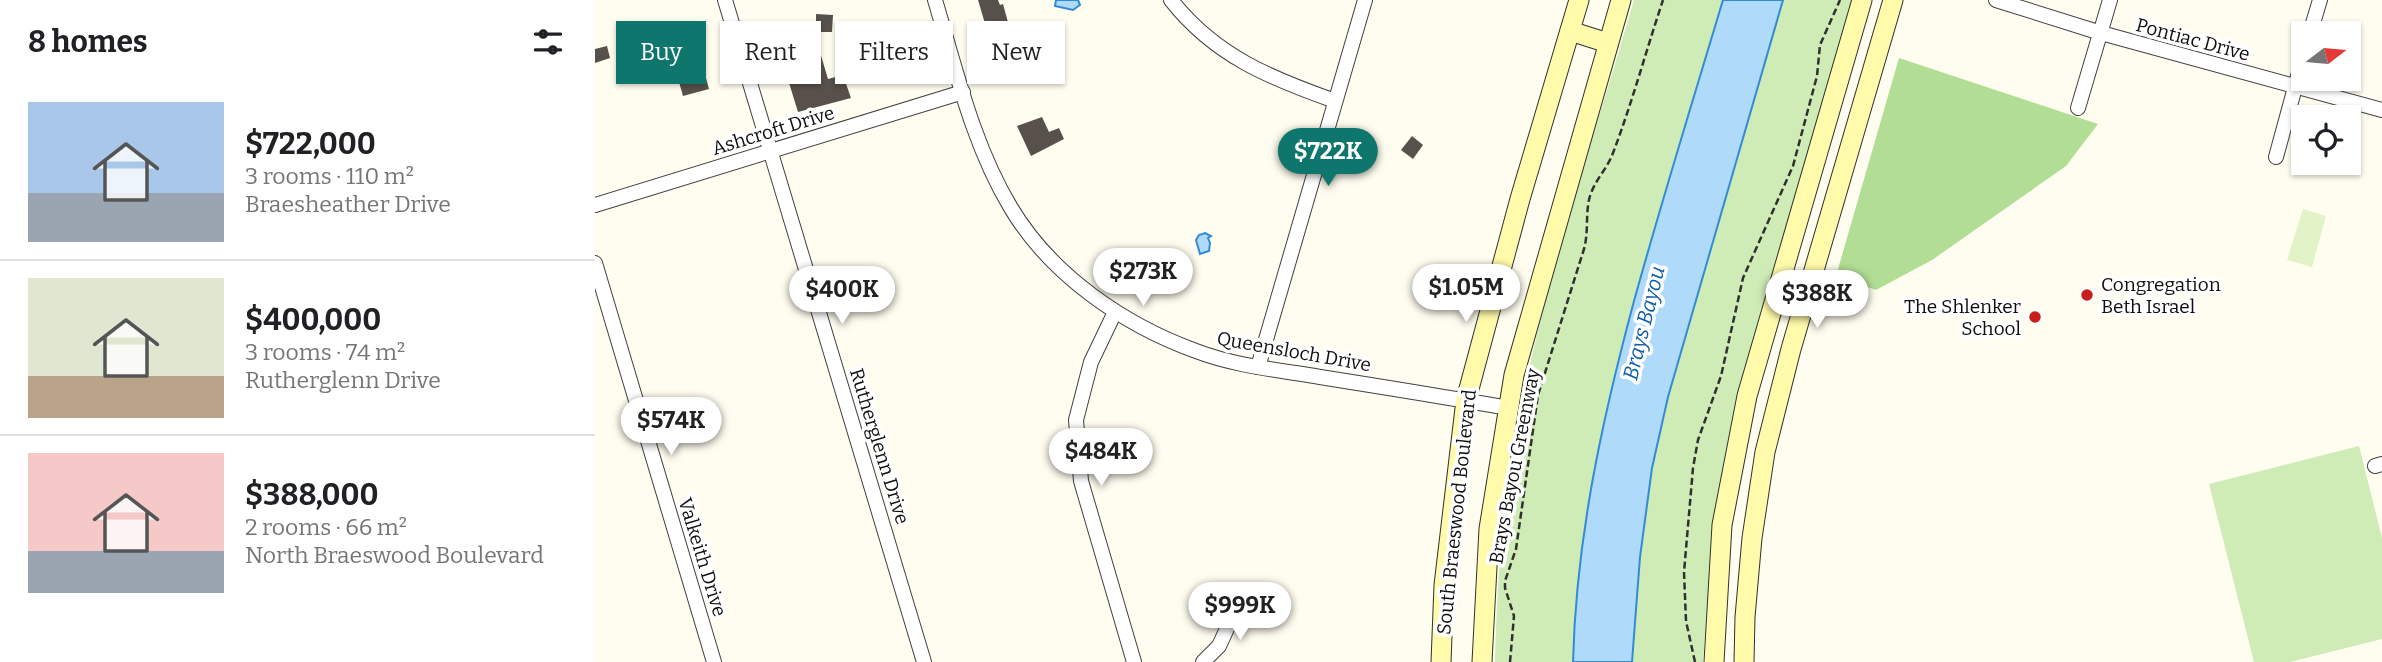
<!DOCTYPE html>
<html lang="en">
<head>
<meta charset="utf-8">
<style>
  :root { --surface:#fff; --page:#f6f6f6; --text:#202124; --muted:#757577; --line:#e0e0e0; --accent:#0f766e }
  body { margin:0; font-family:Bitter,serif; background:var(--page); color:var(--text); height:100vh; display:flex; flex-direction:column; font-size:26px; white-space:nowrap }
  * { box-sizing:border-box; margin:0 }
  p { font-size:23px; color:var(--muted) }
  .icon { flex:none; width:38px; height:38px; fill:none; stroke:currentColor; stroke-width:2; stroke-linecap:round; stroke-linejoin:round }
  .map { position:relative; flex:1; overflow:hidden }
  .details { display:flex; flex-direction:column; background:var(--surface); width:595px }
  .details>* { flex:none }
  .guide { position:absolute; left:21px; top:21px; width:665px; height:63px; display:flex; gap:14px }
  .needle { width:46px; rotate:74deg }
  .tools { position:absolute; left:1696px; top:21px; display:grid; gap:14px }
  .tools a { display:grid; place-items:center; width:70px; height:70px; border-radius:0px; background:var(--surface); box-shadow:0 2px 5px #0004; font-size:35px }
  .price { position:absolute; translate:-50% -60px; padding:0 16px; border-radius:24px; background:#fff; color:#222; font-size:23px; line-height:46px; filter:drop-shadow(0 2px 4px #0008) }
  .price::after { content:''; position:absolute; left:50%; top:42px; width:21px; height:16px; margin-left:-10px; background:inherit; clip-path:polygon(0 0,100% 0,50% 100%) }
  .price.active { background:var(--accent); color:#fff }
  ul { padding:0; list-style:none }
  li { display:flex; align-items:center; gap:21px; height:175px; padding:0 28px }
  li+li { border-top:2px solid var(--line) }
  li span { display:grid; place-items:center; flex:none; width:196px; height:140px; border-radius:0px; color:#555 }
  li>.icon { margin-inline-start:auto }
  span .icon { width:84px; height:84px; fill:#fffc; stroke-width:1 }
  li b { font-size:30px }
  h2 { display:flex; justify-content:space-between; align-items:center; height:84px; padding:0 28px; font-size:30px }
  .tag { padding:0 24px; border-radius:0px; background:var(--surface); box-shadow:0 2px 5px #0004; font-size:24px; line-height:63px }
  .tag.active { background:var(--accent); color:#fff }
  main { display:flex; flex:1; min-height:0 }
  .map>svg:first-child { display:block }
  .green { fill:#cfecb6 }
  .forest { fill:#b1de94 }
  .pitch { fill:#e2f3c8 }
  .water { fill:#b0dafa; stroke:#328bd6; stroke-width:2 }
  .building { fill:#58504a }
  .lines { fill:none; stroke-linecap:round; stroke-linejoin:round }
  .street-casing { stroke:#414141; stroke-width:16 }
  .secondary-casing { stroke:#303030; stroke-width:21 }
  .path { stroke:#303030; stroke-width:2.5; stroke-dasharray:7 3.5; stroke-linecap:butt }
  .street { stroke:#fff; stroke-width:14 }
  .secondary { stroke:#fffbaa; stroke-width:19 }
  .poi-dot { fill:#c81e1c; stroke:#fff; stroke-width:2.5 }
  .labels { text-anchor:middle; stroke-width:7; stroke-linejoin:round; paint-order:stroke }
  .street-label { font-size:19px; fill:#0e0e0e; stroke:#fff }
  .poi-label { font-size:19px; fill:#0e0e0e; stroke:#fff; text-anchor:start }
  .water-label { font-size:21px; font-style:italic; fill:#0e5ca9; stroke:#fff }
</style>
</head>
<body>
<main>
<section class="details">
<h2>8 homes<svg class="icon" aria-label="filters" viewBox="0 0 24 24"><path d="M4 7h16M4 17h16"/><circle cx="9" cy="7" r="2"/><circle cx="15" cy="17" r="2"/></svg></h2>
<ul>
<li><span style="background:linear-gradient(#a9c7e8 65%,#9aa5b1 0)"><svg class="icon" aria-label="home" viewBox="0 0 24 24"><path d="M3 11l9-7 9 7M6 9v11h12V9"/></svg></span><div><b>$722,000</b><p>3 rooms · 110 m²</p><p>Braesheather Drive</p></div></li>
<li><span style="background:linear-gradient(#dfe7d0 70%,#b9a48a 0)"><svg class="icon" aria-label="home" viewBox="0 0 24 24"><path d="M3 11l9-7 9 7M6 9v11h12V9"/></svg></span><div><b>$400,000</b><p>3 rooms · 74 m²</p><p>Rutherglenn Drive</p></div></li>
<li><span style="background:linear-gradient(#f6c9c9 70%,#9aa5b1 0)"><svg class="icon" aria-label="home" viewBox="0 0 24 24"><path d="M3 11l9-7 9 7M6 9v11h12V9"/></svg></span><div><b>$388,000</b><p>2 rooms · 66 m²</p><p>North Braeswood Boulevard</p></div></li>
</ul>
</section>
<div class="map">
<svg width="1787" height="662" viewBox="0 0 1787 662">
  <rect width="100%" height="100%" fill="#fffdef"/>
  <g class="green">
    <path d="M1039 0H1260L1117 544 1108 662H900C902 565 911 468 933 373 961 247 1003 124 1039 0Z"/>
    <path d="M1764 446 1787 538V639L1695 662H1659L1614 484Z"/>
  </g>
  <path class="forest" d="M1304 58 1503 124 1471 166 1337 260 1281 290 1241 276Z"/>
  <path class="pitch" d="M1708 209 1731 216 1717 267 1692 260Z"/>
  <g class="water">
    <path d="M461 0H483L485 5 478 10 460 6Z"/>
    <path d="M1128 0H1188L1073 397 1057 468 1045 557 1037 662H978C981 539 1007 420 1039 301 1067 200 1098 100 1128 0Z"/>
    <path d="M610 233 616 236 613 238 615 243 614 251 605 254 601 240 604 235Z"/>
  </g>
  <g class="building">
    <path d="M383 0H403L405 5 408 4 419 44 423 42 427 57 402 64Z"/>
    <path d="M221 14 238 15 237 32H219L233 79 248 75 256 98 203 112 179 34 221 21Z"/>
    <path d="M12 46 15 58 0 63V49Z"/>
    <path d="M104 53 114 89 88 96 78 61Z"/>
    <path d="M447 117 454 132 464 128 469 139 436 156 422 126Z"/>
    <path d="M817 136 828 145 818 159 806 150Z"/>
  </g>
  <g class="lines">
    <defs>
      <g id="street">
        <path d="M130 0 329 662"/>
        <path d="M340 0C361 70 378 145 416 208 456 275 529 325 601 351 640 366 684 370 725 377 788 387 851 397 913 408"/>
        <path d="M576 0C620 56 675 78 740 101"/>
        <path d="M1401 0 1506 33 1787 110"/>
        <path d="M1715 33 1725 0"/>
        <path d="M1483 108 1515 0"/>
        <path d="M1681 157 1708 58"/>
        <path d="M0 205 368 92"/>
        <path d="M0 263 119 662"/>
        <path d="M520 312 496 362 481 420 486 481 539 662"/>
        <path d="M663 367 770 0"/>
        <path d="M1780 466 1787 464"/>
        <path d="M608 662 624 646 646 598"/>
      </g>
      <g id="secondary">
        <path d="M975 31 1013 43"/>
        <path d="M846 662 849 585 871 400 925 199 984 0"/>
        <path d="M887 662 894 529 919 375 1026 0"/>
        <path d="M1119 662 1127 525 1152 396 1267 0"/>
        <path d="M1149 662 1150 617 1157 538 1170 452 1196 349 1298 0"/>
      </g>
    </defs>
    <use href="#street" class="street-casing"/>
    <use href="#secondary" class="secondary-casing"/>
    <g class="path">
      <path d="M915 662 919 616 910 588V581L921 549 943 395 989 249C994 231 990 213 995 196 1000 180 1012 169 1018 153 1037 103 1051 51 1068 0"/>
      <path d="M1100 662 1091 621 1089 572 1098 468 1103 440 1126 376 1148 278 1198 166 1222 76 1225 45 1245 0"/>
    </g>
    <use href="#street" class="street"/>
    <use href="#secondary" class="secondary"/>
  </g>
  <g class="poi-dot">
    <circle cx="1492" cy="295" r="7"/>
    <circle cx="1440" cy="317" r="7"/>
  </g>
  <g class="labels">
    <g class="street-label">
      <text transform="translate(1598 39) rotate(15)" y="7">Pontiac Drive</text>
      <text transform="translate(178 130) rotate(-17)" y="7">Ashcroft Drive</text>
      <text transform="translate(699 351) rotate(10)" y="7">Queensloch Drive</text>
      <text transform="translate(285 446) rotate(73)" y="7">Rutherglenn Drive</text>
      <text transform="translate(919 466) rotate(-79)" y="7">Brays Bayou Greenway</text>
      <text transform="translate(861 512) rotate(-84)" y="7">South Braeswood Boulevard</text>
      <text transform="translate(108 557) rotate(73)" y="7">Valkeith Drive</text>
    </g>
    <g class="poi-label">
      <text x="1506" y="291">Congregation<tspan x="1506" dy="22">Beth Israel</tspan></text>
      <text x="1426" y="313" text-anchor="end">The Shlenker<tspan x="1426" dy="22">School</tspan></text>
    </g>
    <g class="water-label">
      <text transform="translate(1049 323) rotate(-76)" y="7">Brays Bayou</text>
    </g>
  </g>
</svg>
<div class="tools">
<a><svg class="needle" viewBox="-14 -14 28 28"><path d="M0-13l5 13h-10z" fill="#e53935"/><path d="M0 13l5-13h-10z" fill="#757577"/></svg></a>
<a><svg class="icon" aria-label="locate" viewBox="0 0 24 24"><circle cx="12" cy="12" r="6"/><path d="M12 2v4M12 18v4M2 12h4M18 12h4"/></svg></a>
</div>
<b class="price active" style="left:733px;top:188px">$722K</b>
<b class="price" style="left:548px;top:308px">$273K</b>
<b class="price" style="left:871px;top:324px">$1.05M</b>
<b class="price" style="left:247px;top:326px">$400K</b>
<b class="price" style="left:1222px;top:330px">$388K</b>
<b class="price" style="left:76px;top:457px">$574K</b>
<b class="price" style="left:506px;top:488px">$484K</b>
<b class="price" style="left:645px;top:642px">$999K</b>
<div class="guide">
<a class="tag active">Buy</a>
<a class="tag">Rent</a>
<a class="tag">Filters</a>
<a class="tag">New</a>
</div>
</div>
</main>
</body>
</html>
